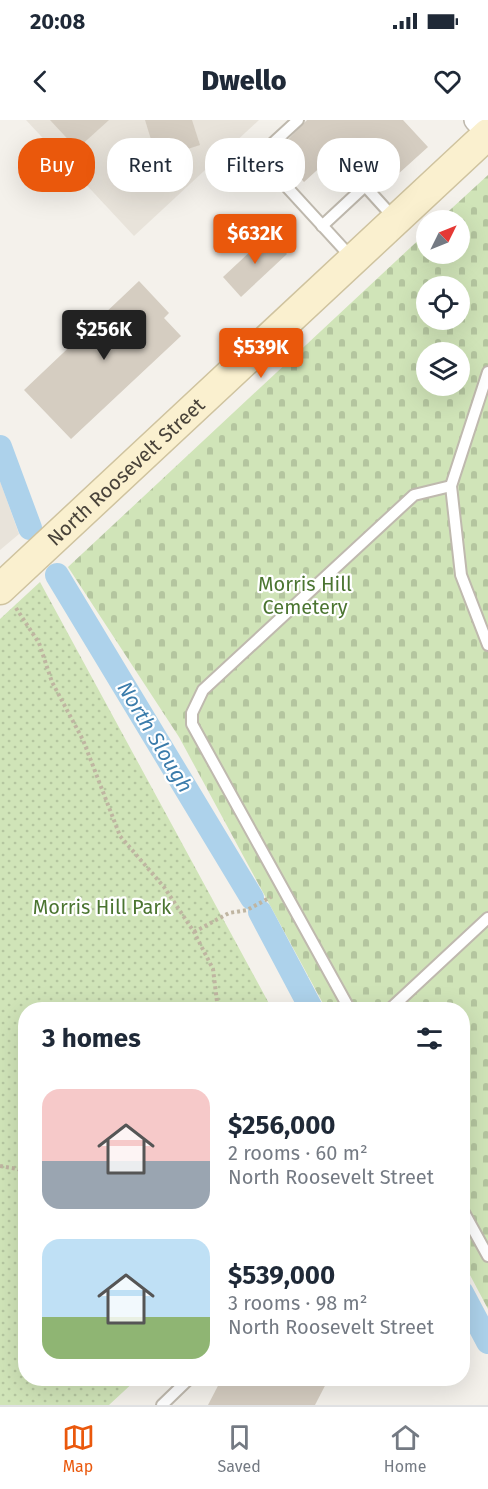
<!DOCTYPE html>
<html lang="en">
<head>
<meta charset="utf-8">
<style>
  :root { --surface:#fff; --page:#f2f2f3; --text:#1f2937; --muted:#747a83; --line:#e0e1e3; --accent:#ea580c }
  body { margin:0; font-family:"Fira Sans",sans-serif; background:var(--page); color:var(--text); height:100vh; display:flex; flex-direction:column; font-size:22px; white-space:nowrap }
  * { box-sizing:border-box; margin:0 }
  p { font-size:20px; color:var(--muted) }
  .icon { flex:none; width:33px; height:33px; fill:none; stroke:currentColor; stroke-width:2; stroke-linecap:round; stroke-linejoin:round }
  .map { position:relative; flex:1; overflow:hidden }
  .panel { position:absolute; left:18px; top:882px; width:452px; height:384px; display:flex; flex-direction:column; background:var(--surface); border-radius:24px; box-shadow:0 6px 24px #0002 }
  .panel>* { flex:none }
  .hud { position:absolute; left:18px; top:18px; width:453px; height:54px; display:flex; gap:12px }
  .needle { width:39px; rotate:47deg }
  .fabs { position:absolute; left:416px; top:90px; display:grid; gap:12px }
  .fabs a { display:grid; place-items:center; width:54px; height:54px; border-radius:50%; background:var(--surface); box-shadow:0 6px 24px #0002; font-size:30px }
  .price { position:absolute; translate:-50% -51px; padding:0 14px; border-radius:6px; background:var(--accent); color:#fff; font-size:20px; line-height:39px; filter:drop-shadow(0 2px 3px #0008) }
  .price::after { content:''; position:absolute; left:50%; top:36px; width:18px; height:14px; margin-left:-9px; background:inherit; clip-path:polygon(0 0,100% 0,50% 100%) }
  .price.current { background:#222; color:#fff }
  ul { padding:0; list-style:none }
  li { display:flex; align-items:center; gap:18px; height:150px; padding:0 24px }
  li span { display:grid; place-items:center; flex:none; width:168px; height:120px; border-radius:18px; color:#555 }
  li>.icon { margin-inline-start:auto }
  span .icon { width:72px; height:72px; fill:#fffc; stroke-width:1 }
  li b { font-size:26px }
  h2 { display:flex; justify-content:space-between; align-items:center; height:72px; padding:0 24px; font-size:26px }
  .tag { padding:0 21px; border-radius:24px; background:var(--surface); box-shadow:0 6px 24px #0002; font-size:21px; line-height:54px }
  .tag.current { background:var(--accent); color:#fff }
  .status { display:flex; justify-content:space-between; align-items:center; height:42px; padding:0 30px; background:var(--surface); direction:ltr }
  .status svg { height:16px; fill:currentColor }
  header { display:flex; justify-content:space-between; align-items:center; height:78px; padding:0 24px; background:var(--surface); font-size:27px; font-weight:800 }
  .menu { display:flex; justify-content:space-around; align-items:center; height:84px; border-top:2px solid var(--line); background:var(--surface); font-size:16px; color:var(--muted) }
  .menu a { display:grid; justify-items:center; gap:3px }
  .menu .current { color:var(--accent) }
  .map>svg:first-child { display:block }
  .residential { fill:#e8e3da }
  .green { fill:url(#green-dots) }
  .cemetery { fill:url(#cemetery-stones); fill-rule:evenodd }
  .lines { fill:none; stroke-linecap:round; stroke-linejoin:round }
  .canal { stroke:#add2eb; stroke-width:24 }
  .building { fill:#d5cdc1 }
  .lane-casing { stroke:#bfb9ae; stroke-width:14 }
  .street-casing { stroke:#bfb9ae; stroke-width:24 }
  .secondary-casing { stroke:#cfc39f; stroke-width:33 }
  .path { stroke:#bfb5a1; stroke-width:4; stroke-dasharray:3 3; stroke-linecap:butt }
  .lane { stroke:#fff; stroke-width:10 }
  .street { stroke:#fff; stroke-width:21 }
  .secondary { stroke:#faf0cf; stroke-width:30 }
  .labels { text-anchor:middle; stroke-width:4.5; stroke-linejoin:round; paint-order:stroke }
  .street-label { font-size:20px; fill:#484239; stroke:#fff }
  .park-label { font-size:20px; fill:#4b7531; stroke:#fff }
  .water-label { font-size:21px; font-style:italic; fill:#3b7cab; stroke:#fff }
</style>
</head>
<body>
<div class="status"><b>20:08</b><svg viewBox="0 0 49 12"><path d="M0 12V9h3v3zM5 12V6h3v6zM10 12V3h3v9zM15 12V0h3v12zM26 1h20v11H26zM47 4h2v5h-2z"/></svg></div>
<header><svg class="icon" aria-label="back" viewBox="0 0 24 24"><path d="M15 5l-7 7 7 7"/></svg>Dwello<svg class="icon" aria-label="heart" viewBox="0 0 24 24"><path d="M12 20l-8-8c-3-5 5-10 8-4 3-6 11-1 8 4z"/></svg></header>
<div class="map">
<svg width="488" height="1285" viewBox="0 0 488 1285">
  <defs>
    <pattern id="green-dots" width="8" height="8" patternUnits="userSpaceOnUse" patternTransform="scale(1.5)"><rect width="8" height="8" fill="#d0e4b8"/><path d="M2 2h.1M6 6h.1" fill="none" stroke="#b4c59f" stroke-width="1.8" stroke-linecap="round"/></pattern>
    <pattern id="cemetery-stones" width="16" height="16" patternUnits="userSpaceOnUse" patternTransform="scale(1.5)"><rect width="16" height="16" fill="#d0e4b8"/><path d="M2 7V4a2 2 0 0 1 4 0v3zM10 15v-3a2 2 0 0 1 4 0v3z" fill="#b4c59f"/></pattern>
  </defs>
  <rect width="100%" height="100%" fill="#f4f1eb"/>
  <g class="residential">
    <path d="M26 0H259L134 116Z"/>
    <path d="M0 361 19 414 0 430Z"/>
  </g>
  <path class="green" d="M40 462 272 889 26 890V1258L137 1259 109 1285H0V499Z"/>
  <path class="cemetery" d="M488 55V1189L462 1140V890L326 889 179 617 68 447 426 113V134H459V100H439ZM426 166H459V200H426ZM426 232H459V266H426Z"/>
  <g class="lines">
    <g class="canal">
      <path d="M0 327 30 408"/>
      <path d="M57 455 252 778"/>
      <path d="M260 792 312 890"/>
      <path d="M462 1173 488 1222"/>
    </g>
  </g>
  <g class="building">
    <path d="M50 0H109L77 29Z"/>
    <path d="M145 0H192L200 25 157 39Z"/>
    <path d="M307 0H403L428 27 397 55 363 19 354 27 349 21 304 62 276 32Z"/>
    <path d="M269 114 287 134 241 177 223 157Z"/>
    <path d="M139 161 169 193 164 198 181 216 71 319 24 270Z"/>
    <path d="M222 1258H329L315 1285H208Z"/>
  </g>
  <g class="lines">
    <defs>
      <g id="lane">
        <path d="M298 0 272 24 264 42 351 137"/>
        <path d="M322 106 365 66 394 98"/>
        <path d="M488 252 451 366 461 455 488 525"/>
        <path d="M350 890 192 604V593L203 570 414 375 451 366"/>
        <path d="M389 890 488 798"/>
        <path d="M462 1089 488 1136"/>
        <path d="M162 1285 190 1258"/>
      </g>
      <path id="street" d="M475 0 488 14"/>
      <g id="secondary">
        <path id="s1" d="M0 469 488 14"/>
      </g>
    </defs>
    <use href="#lane" class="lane-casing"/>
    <use href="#street" class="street-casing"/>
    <use href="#secondary" class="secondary-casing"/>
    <g class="path">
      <path d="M16 488 39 523 52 562 83 620 120 716 164 767 194 812 213 849 218 890"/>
      <path d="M194 812 229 793 247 790 271 777"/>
      <path d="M0 1046 18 1049 26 1054"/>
    </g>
    <use href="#lane" class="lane"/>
    <use href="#street" class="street"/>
    <use href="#secondary" class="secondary"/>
  </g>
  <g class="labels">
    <g class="street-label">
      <text dy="7" stroke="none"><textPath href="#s1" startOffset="172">North Roosevelt Street</textPath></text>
    </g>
    <g class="park-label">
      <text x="305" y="471">Morris Hill<tspan x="305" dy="23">Cemetery</tspan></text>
      <text x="102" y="794">Morris Hill Park</text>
    </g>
    <g class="water-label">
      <text transform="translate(155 617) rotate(59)" y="7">North Slough</text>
    </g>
  </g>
</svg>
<div class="fabs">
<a><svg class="needle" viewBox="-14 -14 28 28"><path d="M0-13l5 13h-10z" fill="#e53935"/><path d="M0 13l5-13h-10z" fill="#747a83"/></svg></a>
<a><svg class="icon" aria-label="locate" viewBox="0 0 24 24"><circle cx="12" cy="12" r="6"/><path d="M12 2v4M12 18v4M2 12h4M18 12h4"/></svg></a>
<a><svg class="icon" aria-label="layers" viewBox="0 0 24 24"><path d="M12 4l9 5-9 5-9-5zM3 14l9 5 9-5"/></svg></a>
</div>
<b class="price" style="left:255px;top:145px">$632K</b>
<b class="price current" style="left:104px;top:241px">$256K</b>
<b class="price" style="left:261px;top:259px">$539K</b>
<div class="hud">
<a class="tag current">Buy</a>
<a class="tag">Rent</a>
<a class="tag">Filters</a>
<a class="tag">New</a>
</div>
<section class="panel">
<h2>3 homes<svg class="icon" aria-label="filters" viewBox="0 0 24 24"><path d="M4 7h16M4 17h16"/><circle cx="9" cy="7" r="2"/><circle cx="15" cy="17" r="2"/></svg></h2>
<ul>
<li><span style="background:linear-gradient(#f6c9c9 60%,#9aa5b1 0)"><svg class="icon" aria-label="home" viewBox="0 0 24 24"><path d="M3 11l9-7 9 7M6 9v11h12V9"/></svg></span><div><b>$256,000</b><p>2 rooms · 60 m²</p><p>North Roosevelt Street</p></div></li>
<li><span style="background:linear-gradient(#bfe0f5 65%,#8fb573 0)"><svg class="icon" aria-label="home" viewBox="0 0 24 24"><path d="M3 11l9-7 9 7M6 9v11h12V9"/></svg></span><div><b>$539,000</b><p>3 rooms · 98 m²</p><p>North Roosevelt Street</p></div></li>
</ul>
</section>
</div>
<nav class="menu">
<a class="current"><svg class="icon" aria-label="map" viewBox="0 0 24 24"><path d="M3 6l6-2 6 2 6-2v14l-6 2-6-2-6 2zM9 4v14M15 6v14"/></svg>Map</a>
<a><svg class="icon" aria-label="saved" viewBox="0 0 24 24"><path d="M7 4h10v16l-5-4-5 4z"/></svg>Saved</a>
<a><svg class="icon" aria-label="home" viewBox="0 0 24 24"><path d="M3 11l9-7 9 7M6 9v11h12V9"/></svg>Home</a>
</nav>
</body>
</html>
